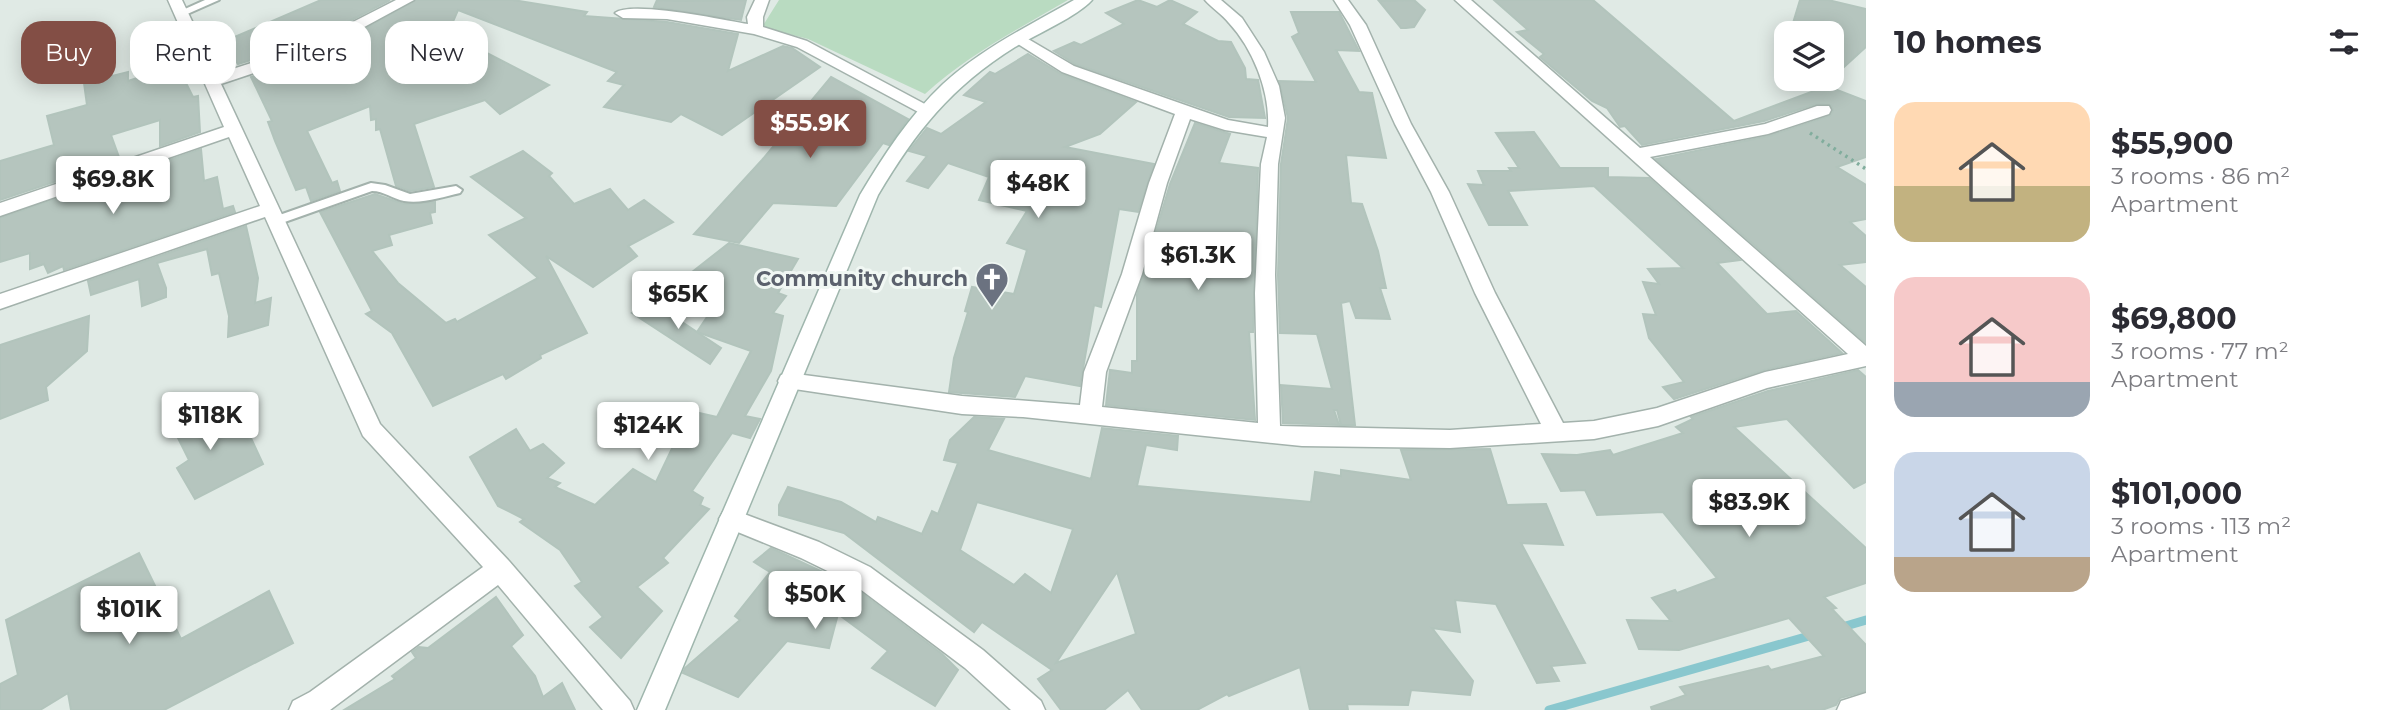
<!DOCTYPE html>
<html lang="en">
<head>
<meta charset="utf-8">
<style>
  :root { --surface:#fff; --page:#f2f2f3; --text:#2b2b33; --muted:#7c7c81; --accent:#834e45 }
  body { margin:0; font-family:Montserrat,sans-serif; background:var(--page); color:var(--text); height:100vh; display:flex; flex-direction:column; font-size:26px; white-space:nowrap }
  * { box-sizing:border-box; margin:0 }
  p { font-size:23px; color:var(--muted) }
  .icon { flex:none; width:38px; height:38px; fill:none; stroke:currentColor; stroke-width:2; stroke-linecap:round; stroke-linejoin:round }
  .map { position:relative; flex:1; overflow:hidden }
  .panel { display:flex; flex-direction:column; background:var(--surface); width:525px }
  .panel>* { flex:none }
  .top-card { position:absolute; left:21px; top:21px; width:665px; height:63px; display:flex; gap:14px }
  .tools { position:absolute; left:1774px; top:21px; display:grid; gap:14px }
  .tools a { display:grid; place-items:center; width:70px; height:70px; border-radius:14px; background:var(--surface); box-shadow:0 4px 18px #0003; font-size:35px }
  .price { position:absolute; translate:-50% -60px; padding:0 16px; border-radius:7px; background:#fff; color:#222; font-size:23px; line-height:46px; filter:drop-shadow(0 2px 4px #0008) }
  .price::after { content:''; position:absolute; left:50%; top:42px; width:21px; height:16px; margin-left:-10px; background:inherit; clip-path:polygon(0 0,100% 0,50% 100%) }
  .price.selected { background:var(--accent); color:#fff }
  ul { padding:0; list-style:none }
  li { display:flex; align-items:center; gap:21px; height:175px; padding:0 28px }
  li span { display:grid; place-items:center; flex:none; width:196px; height:140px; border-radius:21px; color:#555 }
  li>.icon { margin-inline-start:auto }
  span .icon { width:84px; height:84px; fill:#fffc; stroke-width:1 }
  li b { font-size:30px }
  h2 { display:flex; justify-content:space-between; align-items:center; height:84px; padding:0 28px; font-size:30px }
  .pill { padding:0 24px; border-radius:21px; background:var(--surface); box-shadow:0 4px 18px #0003; font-size:24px; line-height:63px }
  .pill.selected { background:var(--accent); color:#fff }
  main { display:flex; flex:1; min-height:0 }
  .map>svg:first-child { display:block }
  .green { fill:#b9dbc1 }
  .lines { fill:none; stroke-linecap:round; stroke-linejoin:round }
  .stream { stroke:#89c7ce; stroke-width:9 }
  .building { fill:#b5c5be; stroke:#b2c4bc; stroke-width:2; fill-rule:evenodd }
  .lane-casing { stroke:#a3b2ac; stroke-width:4 }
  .street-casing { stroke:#a3b2ac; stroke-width:3 }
  .secondary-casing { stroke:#9fb6ad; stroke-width:3 }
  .path { stroke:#81ad9d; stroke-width:3.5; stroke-dasharray:2.5 4.5; stroke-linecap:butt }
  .lane { fill:#fff; fill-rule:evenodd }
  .street { fill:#fff; fill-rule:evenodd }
  .secondary { fill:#fff; fill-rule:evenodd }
  .labels { text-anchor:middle; stroke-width:6; stroke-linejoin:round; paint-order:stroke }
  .worship-label { font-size:21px; font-weight:bold; fill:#5b616d; stroke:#f0f7f3; text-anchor:end }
</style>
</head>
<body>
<main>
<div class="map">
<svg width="1866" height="710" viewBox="0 0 1866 710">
  <rect width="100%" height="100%" fill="#e0eae5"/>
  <path class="green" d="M779 0H1068C1018 29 968 55 925 94L808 39 762 27Z"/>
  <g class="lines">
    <g class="stream">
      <path d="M1839 628 1866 620"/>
      <path d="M1549 710 1816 634"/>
    </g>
  </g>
  <g class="building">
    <path d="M321 0H390L307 43 238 64 223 42Z"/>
    <path d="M416 0H513L587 12 584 16 667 22 738 34 728 71 783 46 792 48 820 67 722 135 681 114 671 122 604 107 624 85 608 81 617 72 458 10 448 33 549 85 500 114 485 100 414 124 434 187 410 191 396 186 380 129 376 130V119L371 120 370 106 307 131 332 183 337 181 340 191 311 201 306 187 296 190 275 141 268 122 272 121 251 77 321 53Z"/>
    <path d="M657 0 682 1 746 0 741 20 654 7Z"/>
    <path d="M1138 0 1157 7 1170 0 1197 12 1183 24 1218 41 1231 42 1245 68 1246 79 1258 80 1265 118 1229 117 1075 64 1054 51 1074 42 1081 45 1124 24 1106 13Z"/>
    <path d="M1414 0 1425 10 1414 27 1406 28H1401L1379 1Z"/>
    <path d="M1494 0H1593L1734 121 1827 86 1866 101V157L1837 167 1866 185V219L1850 222 1866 236V262L1840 265 1866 287V343L1656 159 1769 136 1830 116 1833 111 1831 105 1816 104 1764 121 1642 145 1625 126 1620 127 1607 108 1592 101 1540 57 1544 54 1517 32 1528 30Z"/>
    <path d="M1800 0H1828L1866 9V47L1832 78V33H1790Z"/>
    <path d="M1291 12H1339L1359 51 1336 50 1359 92 1372 93 1386 158 1346 155 1351 203 1362 204 1378 251 1386 288H1380L1390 319 1356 318 1350 301 1341 303 1355 425H1341L1337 410H1334L1339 425 1283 423 1281 385 1332 389 1317 334 1280 333 1278 275 1281 164 1288 118 1279 81 1316 82 1292 37 1299 33Z"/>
    <path d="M1028 54 1061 74 1136 102 1100 134 1065 147 1154 164 1138 212 1119 209 1101 307 1094 305 1080 386 1025 376 1015 397 949 392 954 358 968 312 965 311 972 287 1014 294 1027 250 1007 243 1027 211 979 200 989 177 948 163 928 188 907 181 927 156 909 151 927 128 941 134 986 102 964 95 990 72 995 74Z"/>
    <path d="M177 65 193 97 198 96 200 132 160 146V120L111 135 120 160 0 200V161L54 145 47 116 87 105 84 83 128 72V81Z"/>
    <path d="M831 77 908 119 889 145 883 143 836 206 773 203 739 243 694 234 762 160Z"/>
    <path d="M1195 123 1230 134 1219 163 1258 168 1253 332H1249L1255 420 1106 405 1110 370 1132 373V361H1137V295L1170 184Z"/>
    <path d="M1534 132 1560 168H1608V177L1649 178 1740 260 1717 263 1767 314 1796 311 1842 353 1764 370 1674 399 1663 387 1684 382 1649 338 1643 314 1656 315 1643 282 1659 284 1648 269 1683 268 1594 186 1508 191 1527 225H1489L1468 184 1484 185 1478 171H1511L1509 168H1519L1496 133Z"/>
    <path d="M201 149 204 181 217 177 223 209 233 206 235 212 64 270 63 266 48 273 44 264 30 269V253L0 262V218L125 175 127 179 161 169V163Z"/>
    <path d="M523 151 552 173 549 176 574 204 610 189 628 210 644 200 673 222 628 246 637 256 593 287 546 256 587 333 540 355 541 358 506 379 503 374 433 406 392 333 366 314 372 311 320 212 375 194 404 204 435 202V212L430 213 432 223 389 235 392 245 372 251 398 283 446 323 455 319 457 322 538 278 489 235 526 218 471 177Z"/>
    <path d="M246 226 258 278 255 303 271 298 268 325 228 337 229 316 219 273 212 275 207 249 157 263 166 288V297L142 306 139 279 91 295 88 281Z"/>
    <path d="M729 243 798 259 778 293 786 296 773 313 783 316 771 371 745 416 760 419 750 438 732 433 692 491 703 498 700 505 709 509 663 558 668 563 637 587 662 611 621 658 590 627 603 617 575 586 582 582 560 550 520 522 524 519 498 506 470 457 516 429 530 451 543 444 564 463 547 478 560 483 555 487 595 505 633 469 656 482 690 411 717 417 751 351 697 332 723 293 687 276Z"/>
    <path d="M649 300 721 348 710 364 632 313Z"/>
    <path d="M89 316 87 351 46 387 48 400 0 419V345Z"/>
    <path d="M1858 370 1866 377V482L1854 488 1787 419 1734 427 1866 548V583L1824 597 1836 608 1832 609 1866 645V691L1840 698 1836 705 1822 710H1652L1651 707 1686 695 1680 687 1768 666 1771 670 1824 656 1789 618 1679 650 1639 649 1627 620 1671 621 1652 598 1675 590 1677 593 1717 578 1663 512 1597 515 1585 490 1561 491 1542 454 1577 455 1610 450 1613 455 1683 433 1676 427 1693 419 1691 417 1768 391Z"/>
    <path d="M189 401 217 435 250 436 263 464 195 499 177 468 189 460 166 414Z"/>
    <path d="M974 417 1004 419 988 450 1091 479 1102 428 1178 436 1177 450 1146 445 1137 486 1311 502 1315 472 1341 476V470L1411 480 1401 450 1490 449 1507 505 1546 504 1563 545 1521 543 1585 663 1551 666 1559 681 1537 683 1496 604 1455 600 1460 632 1432 628 1473 681 1470 695 1411 690 1408 705 1347 704 1348 710H1310L1300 667 1229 696 1227 694 1197 710H1142L1128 690 1104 710H1061L1038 679 1052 670 982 622 974 632 844 533 779 515V505L788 487 841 502 876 522 878 517 922 534 932 511 938 514 958 463 944 460 950 440ZM977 502 1073 529 1051 593 1025 574 1014 585 960 550ZM1117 572 1136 634 1056 663Z"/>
    <path d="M771 548 851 585 942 654 958 670 935 706 872 668 888 651 838 614 829 648 787 641 738 697 683 673 685 668 740 620 735 616 770 572 754 562Z"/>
    <path d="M139 553 181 639 269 591 293 643 164 710H71L68 693 40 710H0V684L18 675 6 620Z"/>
    <path d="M496 597 523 635 511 646 535 676 543 697 562 683 575 710H344L395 679 392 676 416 658 412 652 419 647 428 648Z"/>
  </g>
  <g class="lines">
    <defs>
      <g id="lane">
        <path d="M205 0H219L185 15 176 13Z"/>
        <path d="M371 183 385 185 410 194 456 186 462 190 460 193C443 197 422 204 404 201 393 199 384 191 372 191L279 224H271L269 221 271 218Z"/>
      </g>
      <g id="street">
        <path d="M168 0H182L217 74 308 45 396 0H414L320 51 221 84 380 424 509 561 630 701 634 710H603L498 585 330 710H289L293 701 310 692 483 567 363 436 265 217 0 309V294L260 206 229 137 0 216V203L224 127Z"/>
        <path d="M755 0H769L763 17V27L807 41 936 110 928 115 922 114 797 47 754 34 667 19 623 18 615 13C631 0 724 20 748 24L747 17Z"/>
        <path d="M1205 0H1221L1242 18 1264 52 1279 86 1285 118 1278 164 1275 275 1280 426 1450 430 1541 424 1475 293 1431 192 1395 124 1350 25 1334 0H1348L1366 25 1411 124 1449 192 1495 293 1563 423 1594 421 1657 408 1765 372 1848 354 1455 0H1471L1640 148 1765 124 1817 106H1829L1831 110 1829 114 1768 134 1650 157 1866 346V366L1767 388 1658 426 1594 439 1450 448 1302 446 1023 417 962 414 781 387 778 381 781 375 789 373 962 396 1080 405 1084 372 1122 274 1149 183 1175 114 1062 72 1010 39 1018 34 1023 36 1074 66 1228 120 1268 127C1270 91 1253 49 1229 23 1222 14 1212 8 1205 0ZM1190 119 1225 130 1267 137 1261 164 1255 293 1258 423 1102 407 1106 372 1142 274 1167 183Z"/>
        <path d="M731 509 819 542 870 567 983 650 1041 701 1045 710H1011L965 668 852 583 801 558 723 526 719 519 723 512Z"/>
        <path d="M1866 693V710H1837L1841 701Z"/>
      </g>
      <path id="secondary" d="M1074 0H1092C1078 16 1035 35 1015 47 951 87 916 131 878 195L665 710H637L860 195C884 155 909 116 943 84 981 49 1030 25 1074 0Z"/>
    </defs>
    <use href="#lane" class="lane-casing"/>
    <use href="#street" class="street-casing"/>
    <use href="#secondary" class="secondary-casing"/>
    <path class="path" d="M1810 133 1866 169"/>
    <use href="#lane" class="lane"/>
    <use href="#street" class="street"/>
    <use href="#secondary" class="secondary"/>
  </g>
  <defs>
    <symbol id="church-pin" viewBox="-11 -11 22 30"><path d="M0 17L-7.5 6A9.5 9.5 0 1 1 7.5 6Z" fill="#6b7280" stroke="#f0f7f3"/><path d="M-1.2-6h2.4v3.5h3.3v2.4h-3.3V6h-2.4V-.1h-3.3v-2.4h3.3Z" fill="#fff"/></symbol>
  </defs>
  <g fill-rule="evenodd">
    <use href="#church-pin" x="973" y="260" width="38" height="52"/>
  </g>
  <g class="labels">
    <g class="worship-label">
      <text x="968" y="286">Community church</text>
    </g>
  </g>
</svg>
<div class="tools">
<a><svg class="icon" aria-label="layers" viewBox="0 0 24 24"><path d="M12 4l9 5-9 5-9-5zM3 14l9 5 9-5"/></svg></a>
</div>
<b class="price selected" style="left:810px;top:160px">$55.9K</b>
<b class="price" style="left:113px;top:216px">$69.8K</b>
<b class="price" style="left:1038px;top:220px">$48K</b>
<b class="price" style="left:1198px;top:292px">$61.3K</b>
<b class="price" style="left:678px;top:331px">$65K</b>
<b class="price" style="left:210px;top:452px">$118K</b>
<b class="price" style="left:648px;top:462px">$124K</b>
<b class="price" style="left:1749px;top:539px">$83.9K</b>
<b class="price" style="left:815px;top:631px">$50K</b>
<b class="price" style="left:129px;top:646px">$101K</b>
<div class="top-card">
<a class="pill selected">Buy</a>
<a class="pill">Rent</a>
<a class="pill">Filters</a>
<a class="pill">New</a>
</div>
</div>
<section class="panel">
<h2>10 homes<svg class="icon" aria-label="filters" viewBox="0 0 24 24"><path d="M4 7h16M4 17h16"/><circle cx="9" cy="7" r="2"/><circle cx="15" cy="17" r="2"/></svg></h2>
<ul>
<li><span style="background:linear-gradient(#ffd9b3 60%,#c2b280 0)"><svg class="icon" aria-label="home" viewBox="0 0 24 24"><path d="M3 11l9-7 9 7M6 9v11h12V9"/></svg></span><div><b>$55,900</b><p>3 rooms · 86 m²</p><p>Apartment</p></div></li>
<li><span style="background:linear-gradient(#f6c9c9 75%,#9aa5b1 0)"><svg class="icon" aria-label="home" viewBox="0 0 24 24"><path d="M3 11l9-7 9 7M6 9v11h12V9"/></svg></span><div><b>$69,800</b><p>3 rooms · 77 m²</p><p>Apartment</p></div></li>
<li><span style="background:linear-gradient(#c9d6e8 75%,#b9a48a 0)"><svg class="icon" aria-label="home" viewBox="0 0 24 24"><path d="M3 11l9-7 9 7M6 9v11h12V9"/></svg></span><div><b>$101,000</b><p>3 rooms · 113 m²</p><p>Apartment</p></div></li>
</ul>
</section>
</main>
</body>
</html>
